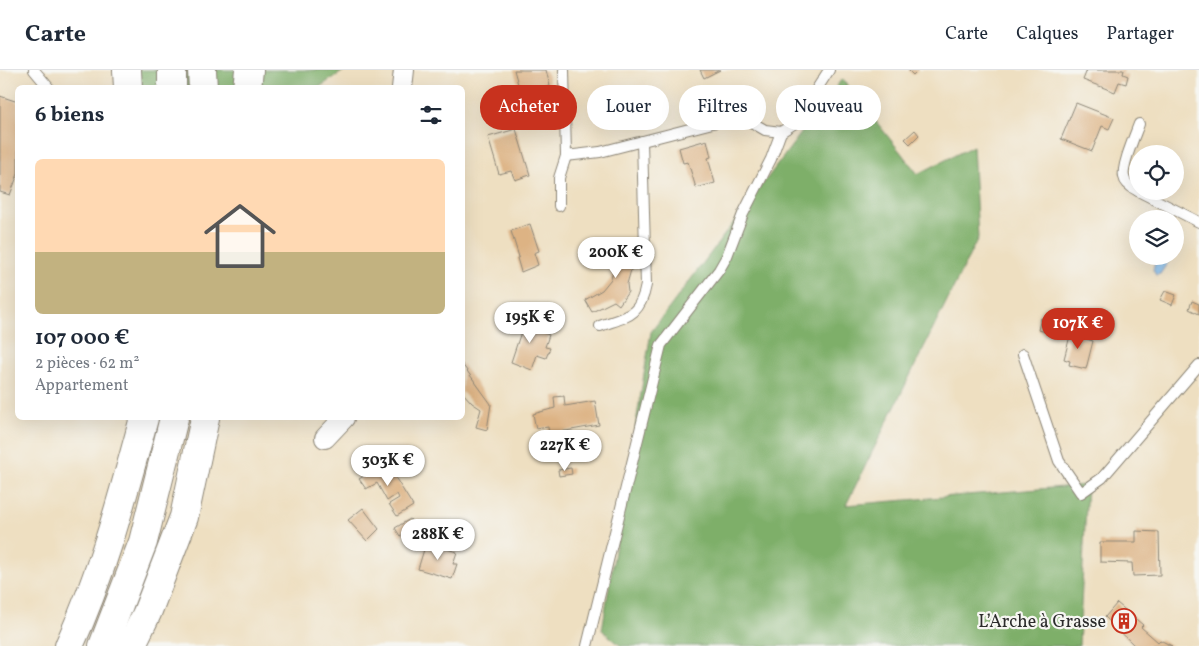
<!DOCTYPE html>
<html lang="fr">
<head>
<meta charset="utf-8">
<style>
  :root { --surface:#fff; --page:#f6f6f7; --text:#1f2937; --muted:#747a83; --line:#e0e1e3; --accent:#c8321e }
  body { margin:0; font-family:Vollkorn,serif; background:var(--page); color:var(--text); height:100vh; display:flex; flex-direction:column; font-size:19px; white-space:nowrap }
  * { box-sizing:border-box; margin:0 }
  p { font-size:16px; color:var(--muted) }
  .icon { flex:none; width:28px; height:28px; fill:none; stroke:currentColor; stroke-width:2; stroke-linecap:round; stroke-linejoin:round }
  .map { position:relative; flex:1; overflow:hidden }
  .details { position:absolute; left:15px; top:15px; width:450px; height:335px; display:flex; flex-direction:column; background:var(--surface); border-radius:8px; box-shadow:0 5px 20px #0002 }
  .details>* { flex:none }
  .top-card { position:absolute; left:480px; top:15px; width:475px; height:45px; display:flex; gap:10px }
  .tools { position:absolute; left:1129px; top:75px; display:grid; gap:10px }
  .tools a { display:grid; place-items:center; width:55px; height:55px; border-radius:50%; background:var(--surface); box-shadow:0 5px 20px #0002; font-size:25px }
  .price { position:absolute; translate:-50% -42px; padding:0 11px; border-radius:18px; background:#fff; color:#222; font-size:16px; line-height:32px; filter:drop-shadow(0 1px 2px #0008) }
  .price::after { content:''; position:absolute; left:50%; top:30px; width:15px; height:11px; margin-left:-8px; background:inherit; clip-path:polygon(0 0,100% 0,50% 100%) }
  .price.active { background:var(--accent); color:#fff }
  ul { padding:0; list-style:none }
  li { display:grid; align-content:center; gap:10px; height:265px; padding:0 20px }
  li span { display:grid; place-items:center; height:155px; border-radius:8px; color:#555 }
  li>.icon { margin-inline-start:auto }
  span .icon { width:90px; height:90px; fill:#fffc; stroke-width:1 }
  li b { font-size:21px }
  h2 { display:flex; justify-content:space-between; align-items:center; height:60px; padding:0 20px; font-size:21px }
  .chip { padding:0 18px; border-radius:22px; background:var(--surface); box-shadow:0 5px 20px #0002; font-size:18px; line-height:45px }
  .chip.active { background:var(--accent); color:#fff }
  header { display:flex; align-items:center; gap:30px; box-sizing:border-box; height:70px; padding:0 25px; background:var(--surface); border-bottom:1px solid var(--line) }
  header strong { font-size:24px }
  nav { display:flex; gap:28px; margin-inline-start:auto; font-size:18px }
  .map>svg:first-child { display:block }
  .forest { fill:#7eaf69; stroke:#546d4a }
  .water { fill:#78b7ec; stroke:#52718c }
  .building { fill:#ddb384 }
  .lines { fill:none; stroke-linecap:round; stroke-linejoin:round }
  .service-casing { stroke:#8c8576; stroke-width:12 }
  .minor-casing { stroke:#8c8576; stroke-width:22 }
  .trunk-casing { stroke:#8c8576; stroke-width:30 }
  .service { stroke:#fff; stroke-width:10 }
  .minor { stroke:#fff; stroke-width:20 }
  .trunk { stroke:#fff; stroke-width:28 }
  .labels { text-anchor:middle; stroke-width:4.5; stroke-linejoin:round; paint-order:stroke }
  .poi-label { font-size:18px; fill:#2b2b2b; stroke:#f6f6f2; text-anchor:end }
</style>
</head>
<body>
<header>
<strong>Carte</strong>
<nav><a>Carte</a><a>Calques</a><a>Partager</a></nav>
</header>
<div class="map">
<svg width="1199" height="576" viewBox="0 0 1199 576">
  <rect width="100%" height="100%" fill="#f6f6f2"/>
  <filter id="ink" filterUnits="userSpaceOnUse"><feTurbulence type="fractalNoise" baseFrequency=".02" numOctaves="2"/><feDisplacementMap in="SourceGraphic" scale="10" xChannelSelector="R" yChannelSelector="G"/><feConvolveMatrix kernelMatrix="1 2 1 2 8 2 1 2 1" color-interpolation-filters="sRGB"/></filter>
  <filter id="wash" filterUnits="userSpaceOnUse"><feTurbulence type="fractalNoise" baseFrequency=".0096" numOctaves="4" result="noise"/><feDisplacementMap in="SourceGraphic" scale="20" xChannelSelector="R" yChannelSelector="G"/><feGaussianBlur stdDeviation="1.12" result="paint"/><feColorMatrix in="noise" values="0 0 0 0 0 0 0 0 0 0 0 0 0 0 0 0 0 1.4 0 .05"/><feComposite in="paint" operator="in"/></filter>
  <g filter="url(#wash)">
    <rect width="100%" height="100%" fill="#eedfc1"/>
    <g class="forest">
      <path d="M129 0H345L318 18 133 17Z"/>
      <path d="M842 9 918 104 973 76 978 168 846 435 1087 415 1079 576H621L602 560 651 262Z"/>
    </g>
    <path class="water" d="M1157 186H1172L1160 204 1156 205 1153 200Z"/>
    <g id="blocks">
      <g class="building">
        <path d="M514 0H546L550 16 521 25Z"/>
        <path d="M700 0H720L704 8Z"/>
        <path d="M908 0H918L913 5Z"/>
        <path d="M1087 0H1124L1123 4 1128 6 1126 14 1119 12 1115 22 1083 10Z"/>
        <path d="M0 26 18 32V104L10 125 0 122Z"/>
        <path d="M1076 33 1114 48 1109 59 1102 56 1092 81 1061 69Z"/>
        <path d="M516 59 530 105 515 110 511 101 499 104 488 67Z"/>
        <path d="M915 60 919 65 910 74 905 69Z"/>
        <path d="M707 70 711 87 708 88 715 113 696 118 688 92 683 93 679 78Z"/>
        <path d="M530 154 539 181 534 183 538 195 521 202 517 188 519 187 511 161Z"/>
        <path d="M622 170 638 175 627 214 628 222 619 235 614 231 592 242 585 230 602 220 611 209Z"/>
        <path d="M1165 221 1176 225 1172 235 1160 230Z"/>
        <path d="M1192 231 1199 234V244L1189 239Z"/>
        <path d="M521 245 537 251 534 259 549 265 545 277 550 278 546 288 537 285 532 300 511 292 521 262 516 261Z"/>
        <path d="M1041 248 1050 251 1047 262 1038 260Z"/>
        <path d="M1072 258 1082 260 1080 267 1093 271 1086 299 1069 295 1070 291 1064 289Z"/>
        <path d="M462 294 491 334 487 360 476 357 481 339 472 333 462 322Z"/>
        <path d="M564 326 565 336 595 331 599 355 549 364 548 357 536 359 533 344 555 338 554 327Z"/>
        <path d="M388 391 392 398 390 399 413 436 397 446 389 434 399 428 397 424 387 431 377 413 366 419 359 409Z"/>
        <path d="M571 398 572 404 559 406 558 400Z"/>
        <path d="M363 438 379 459 367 471 348 450Z"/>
        <path d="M410 449 414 457 400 466 395 458Z"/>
        <path d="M1136 461 1159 462 1160 505 1133 506 1132 493 1100 492V472H1136Z"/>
        <path d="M426 473 457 482 453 494H457L452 509 418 499Z"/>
        <path d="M1117 533 1143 555 1141 557 1158 572 1160 570 1172 576H1135L1105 547Z"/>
      </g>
    </g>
  </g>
  <g filter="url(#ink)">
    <use href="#blocks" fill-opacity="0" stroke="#8c8576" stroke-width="1"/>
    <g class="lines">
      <defs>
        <g id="service">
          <path d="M34 0 49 18"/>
          <path d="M566 86 600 82 728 49H746L765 60 781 62"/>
          <path d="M1138 121C1132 118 1125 114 1124 107 1121 97 1135 65 1139 54"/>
          <path d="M1138 121 1199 152"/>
          <path d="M559 136V108L566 86 564 0"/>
          <path d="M600 256C627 246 640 247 646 215L642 71"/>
          <path d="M1023 284 1059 391 1081 423 1102 408 1199 295"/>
          <path d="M587 576 661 275 719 200 727 186 743 144 771 89 781 62 795 53 829 0"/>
        </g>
        <g id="minor">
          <path d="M402 18 404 0"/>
          <path d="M325 368 344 348"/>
        </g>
        <g id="trunk">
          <path d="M127 0 128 18"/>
          <path d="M172 0V18"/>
          <path d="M202 0 203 18"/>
          <path d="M247 18 249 0"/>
          <path d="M69 576C103 502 123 425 144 348"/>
          <path d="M103 576 143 472 174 348"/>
          <path d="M131 576 147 543 184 447 205 348"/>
        </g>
      </defs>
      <use href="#service" class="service-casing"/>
      <use href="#minor" class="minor-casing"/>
      <use href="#trunk" class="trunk-casing"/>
      <use href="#service" class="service"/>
      <use href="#minor" class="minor"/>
      <use href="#trunk" class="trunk"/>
    </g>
  </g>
  <defs>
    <symbol id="building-ring" viewBox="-11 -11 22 22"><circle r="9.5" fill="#f6f6f2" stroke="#c8321e" stroke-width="1.5"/><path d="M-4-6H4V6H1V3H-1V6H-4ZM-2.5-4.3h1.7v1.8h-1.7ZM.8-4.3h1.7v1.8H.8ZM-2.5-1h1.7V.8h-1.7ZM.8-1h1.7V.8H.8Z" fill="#c8321e"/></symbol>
  </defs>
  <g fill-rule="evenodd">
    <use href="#building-ring" x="1110" y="537" width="28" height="28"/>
  </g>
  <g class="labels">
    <g class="poi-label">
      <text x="1106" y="557">L’Arche à Grasse</text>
    </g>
  </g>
</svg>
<div class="tools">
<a><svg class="icon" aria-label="locate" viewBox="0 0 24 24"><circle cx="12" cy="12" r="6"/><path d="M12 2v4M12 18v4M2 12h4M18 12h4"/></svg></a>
<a><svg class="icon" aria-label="layers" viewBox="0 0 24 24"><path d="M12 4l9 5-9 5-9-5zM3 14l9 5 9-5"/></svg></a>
</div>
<b class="price" style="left:616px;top:209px">200K €</b>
<b class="price" style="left:530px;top:274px">195K €</b>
<b class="price active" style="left:1078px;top:280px">107K €</b>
<b class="price" style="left:565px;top:402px">227K €</b>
<b class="price" style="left:388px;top:417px">303K €</b>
<b class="price" style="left:438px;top:491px">288K €</b>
<div class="top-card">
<a class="chip active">Acheter</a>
<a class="chip">Louer</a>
<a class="chip">Filtres</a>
<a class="chip">Nouveau</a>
</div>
<section class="details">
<h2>6 biens<svg class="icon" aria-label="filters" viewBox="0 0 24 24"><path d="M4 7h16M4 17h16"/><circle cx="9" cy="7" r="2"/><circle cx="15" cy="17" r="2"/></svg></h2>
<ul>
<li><span style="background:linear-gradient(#ffd9b3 60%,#c2b280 0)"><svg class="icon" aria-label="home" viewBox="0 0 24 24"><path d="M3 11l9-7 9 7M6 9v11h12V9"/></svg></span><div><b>107 000 €</b><p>2 pièces · 62 m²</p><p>Appartement</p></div></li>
</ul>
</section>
</div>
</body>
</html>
